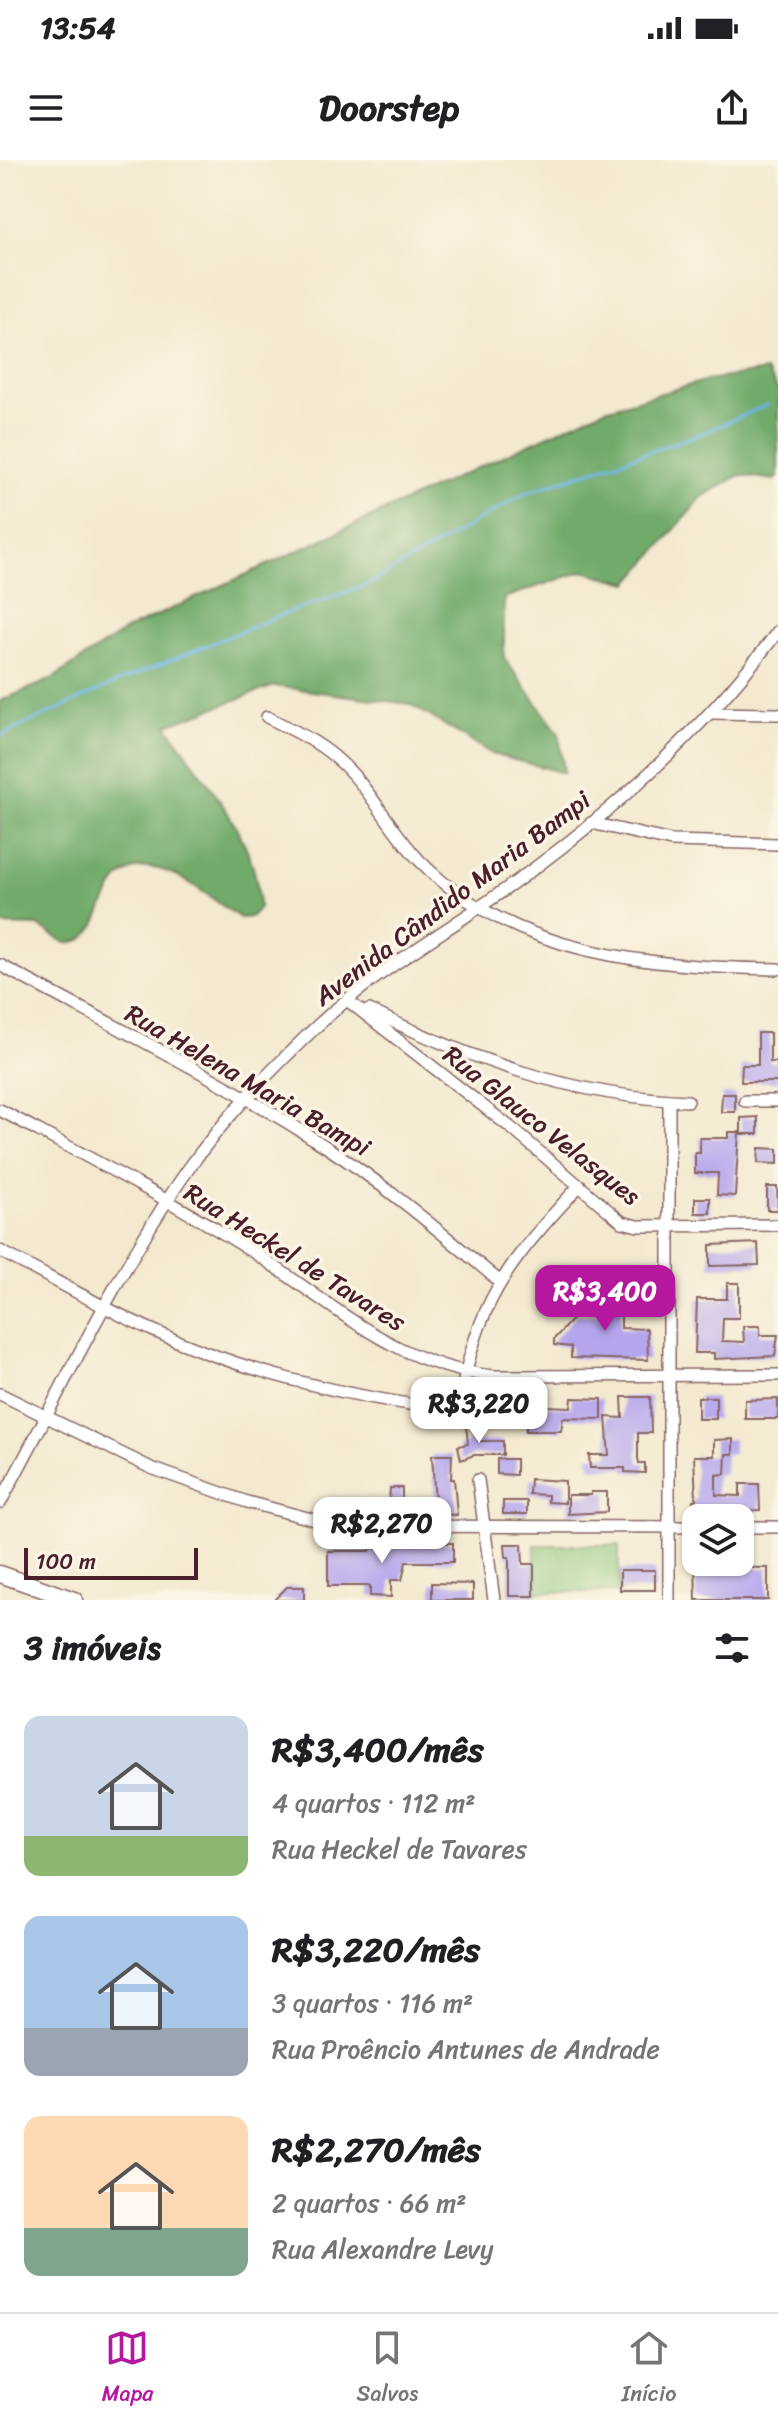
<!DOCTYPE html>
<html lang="pt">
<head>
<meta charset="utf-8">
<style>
  :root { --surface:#fff; --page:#f6f6f6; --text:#202124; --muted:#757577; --line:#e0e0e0; --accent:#b5179e }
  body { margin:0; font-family:Sriracha,sans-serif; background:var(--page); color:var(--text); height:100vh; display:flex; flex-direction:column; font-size:30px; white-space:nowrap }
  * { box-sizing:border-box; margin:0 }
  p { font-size:26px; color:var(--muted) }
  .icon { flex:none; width:44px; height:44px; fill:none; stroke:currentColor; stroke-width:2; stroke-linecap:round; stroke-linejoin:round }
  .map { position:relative; height:1440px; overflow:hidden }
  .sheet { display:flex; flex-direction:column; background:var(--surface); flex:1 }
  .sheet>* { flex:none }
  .buttons { position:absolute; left:682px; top:1344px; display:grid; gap:16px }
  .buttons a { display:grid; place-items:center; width:72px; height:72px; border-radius:16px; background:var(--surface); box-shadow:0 2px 6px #0004; font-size:40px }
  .scale { position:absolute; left:24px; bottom:20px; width:174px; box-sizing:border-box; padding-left:8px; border:4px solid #4a1f2b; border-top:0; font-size:22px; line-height:28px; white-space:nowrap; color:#4a1f2b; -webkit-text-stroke:6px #fcf5e5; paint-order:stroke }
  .price { position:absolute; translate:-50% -68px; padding:0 18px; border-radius:16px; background:#fff; color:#222; font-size:26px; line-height:52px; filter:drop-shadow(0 2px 4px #0008) }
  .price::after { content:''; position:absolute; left:50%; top:48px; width:24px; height:18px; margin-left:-12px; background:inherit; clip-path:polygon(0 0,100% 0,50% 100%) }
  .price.active { background:var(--accent); color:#fff }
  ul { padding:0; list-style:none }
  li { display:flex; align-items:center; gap:24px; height:200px; padding:0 24px }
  li span { display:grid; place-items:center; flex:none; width:224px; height:160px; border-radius:16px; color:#555 }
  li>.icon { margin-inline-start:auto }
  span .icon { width:96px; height:96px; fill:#fffc; stroke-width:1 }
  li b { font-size:34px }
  h2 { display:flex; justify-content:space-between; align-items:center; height:96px; padding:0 24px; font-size:34px }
  .status { display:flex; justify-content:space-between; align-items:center; height:56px; padding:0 40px; background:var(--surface); direction:ltr }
  .status svg { height:22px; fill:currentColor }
  header { display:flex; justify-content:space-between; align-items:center; height:104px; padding:0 24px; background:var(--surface); font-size:36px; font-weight:700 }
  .menu { display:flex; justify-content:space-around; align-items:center; height:112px; border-top:2px solid var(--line); background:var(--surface); font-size:22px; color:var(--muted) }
  .menu a { display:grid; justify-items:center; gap:4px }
  .menu .active { color:var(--accent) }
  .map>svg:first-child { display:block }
  .green { fill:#8cc67a; stroke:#6b7252; stroke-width:2 }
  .forest { fill:#71ab6a; stroke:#5e654a; stroke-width:2 }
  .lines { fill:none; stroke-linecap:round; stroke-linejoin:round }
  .stream { stroke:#6db3e4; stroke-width:3 }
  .building { fill:#b5a5ed }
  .street-casing { stroke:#856664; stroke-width:14 }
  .secondary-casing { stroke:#856664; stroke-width:19 }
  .street { stroke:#fff; stroke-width:11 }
  .secondary { stroke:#fff; stroke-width:16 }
  .labels { text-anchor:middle; stroke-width:7; stroke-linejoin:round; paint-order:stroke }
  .street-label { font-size:26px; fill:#4a1f2b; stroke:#fcf5e5 }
</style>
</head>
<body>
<div class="status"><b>13:54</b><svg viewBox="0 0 49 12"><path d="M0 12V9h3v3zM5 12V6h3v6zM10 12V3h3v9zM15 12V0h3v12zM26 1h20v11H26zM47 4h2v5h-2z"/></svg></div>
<header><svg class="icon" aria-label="menu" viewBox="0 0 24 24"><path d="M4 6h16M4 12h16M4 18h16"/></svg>Doorstep<svg class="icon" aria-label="share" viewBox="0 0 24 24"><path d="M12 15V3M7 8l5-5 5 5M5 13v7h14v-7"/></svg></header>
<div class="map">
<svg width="778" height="1440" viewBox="0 0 778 1440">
  <rect width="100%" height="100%" fill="#fcf5e5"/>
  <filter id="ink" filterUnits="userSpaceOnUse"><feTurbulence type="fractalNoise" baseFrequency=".0125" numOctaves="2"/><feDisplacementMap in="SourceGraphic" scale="16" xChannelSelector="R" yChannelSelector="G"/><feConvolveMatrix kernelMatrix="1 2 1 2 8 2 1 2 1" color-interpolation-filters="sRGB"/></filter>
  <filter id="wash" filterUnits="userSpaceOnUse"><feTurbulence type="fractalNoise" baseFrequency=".006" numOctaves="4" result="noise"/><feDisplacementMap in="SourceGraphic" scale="32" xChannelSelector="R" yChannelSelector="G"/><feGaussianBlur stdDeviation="1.8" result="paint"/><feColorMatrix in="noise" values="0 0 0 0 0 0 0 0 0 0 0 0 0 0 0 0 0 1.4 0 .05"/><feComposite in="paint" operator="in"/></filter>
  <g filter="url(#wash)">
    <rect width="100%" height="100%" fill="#f3e9cf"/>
    <rect class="green" x="535" y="1385" width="84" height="47"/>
    <path class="forest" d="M766 211 778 230V317L775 320 740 315 702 337 629 423 583 411 504 438V498L559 574 564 613 492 594 410 544 274 526 167 565C204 622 259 677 259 748L250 757 240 758C215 742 183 712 153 708 103 702 108 761 84 778 80 782 71 782 66 783L38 766 0 765V541L50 520 128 469 605 249 708 220Z"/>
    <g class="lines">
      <path class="stream" d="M0 576 120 521 279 456 369 424 525 333 698 275 767 245"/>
    </g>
    <g id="blocks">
      <g class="building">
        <path d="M758 873H770V902H777L778 922H741L742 905H758Z"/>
        <path d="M722 934H735V952H721Z"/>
        <path d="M758 957V974H741V958Z"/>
        <path d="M728 972H739L735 1036 717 1035 718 1013H695V993H700V978H728Z"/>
        <path d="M759 988 778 989V1004L758 1003Z"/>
        <path d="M767 1027H777L778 1050H767Z"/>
        <rect x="695" y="1038" width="15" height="15"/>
        <path d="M758 1083 759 1105 710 1106V1085Z"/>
        <path d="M612 1121H627V1137H621V1168L647 1169 648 1200 571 1198V1187L554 1185V1179L576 1155H607Z"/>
        <path d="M727 1123H739V1158H723L722 1181 744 1182 743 1166H760V1175H778L775 1196 714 1199V1193H695L697 1139H727Z"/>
        <path d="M622 1237H650L651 1273H638V1298L639 1303H645V1313L625 1312V1308H590L589 1295H609L606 1257 623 1258Z"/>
        <rect x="698" y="1237" width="18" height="22"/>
        <path d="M572 1238 602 1239V1259L563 1258 561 1271H526V1261L505 1259V1247L527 1249V1240H544V1246L571 1247Z"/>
        <path d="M778 1239V1259H745V1240Z"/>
        <path d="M476 1264 478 1281H503V1295H474L461 1300 458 1286 468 1284 466 1265Z"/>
        <path d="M733 1279V1294H726L725 1314 716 1315V1335L740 1336V1324H759L760 1350 692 1353 693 1340H696L694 1296H714V1280Z"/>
        <path d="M432 1295H452L451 1319H454L457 1355 375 1351V1342H389L390 1328H402V1340L435 1343Z"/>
        <path d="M497 1299H516V1315L497 1314Z"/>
        <path d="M530 1319 565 1321V1343L548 1342V1335L529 1334Z"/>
        <path d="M591 1332H607V1352L568 1354V1335H591Z"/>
        <rect x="503" y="1341" width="24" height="13"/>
        <path d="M392 1383H453V1402H406L402 1420H391V1437L370 1436V1426H328V1391H370V1388H392Z"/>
        <path d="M505 1384H522L523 1404H534V1436H509V1397H506Z"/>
        <path d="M695 1407 768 1408V1440H696Z"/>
        <rect x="620" y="1410" width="35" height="20"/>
        <path d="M432 1423 473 1424V1440H432Z"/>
        <path d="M287 1427H304V1440H274Z"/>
      </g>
    </g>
  </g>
  <g filter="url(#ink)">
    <use href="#blocks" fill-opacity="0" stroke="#856664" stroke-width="2"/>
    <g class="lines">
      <defs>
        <g id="street">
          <path d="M710 553 778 554"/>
          <path d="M267 557C291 569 315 580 335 597 369 625 389 669 420 701 513 796 652 807 778 809"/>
          <path d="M591 663 671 681 778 684"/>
          <path d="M0 805C109 864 221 919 325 986 387 1026 443 1074 499 1121"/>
          <path d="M347 840 510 967 622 1062 638 1066 778 1065"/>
          <path d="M369 850C469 899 575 937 688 941"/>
          <path d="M669 940V1440"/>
          <path d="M745 941H778"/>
          <path d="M0 950C80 993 161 1035 239 1083 322 1134 392 1207 494 1216L778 1215"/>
          <path d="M0 1091C50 1117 100 1147 152 1170 249 1215 353 1238 458 1251 477 1141 505 1106 580 1025"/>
          <path d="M0 1234 151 1308 247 1342 338 1366 696 1367"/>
          <path d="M478 1320 494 1440"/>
          <path d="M0 1343C61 1232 115 1114 187 1011 224 958 270 911 316 867 377 809 450 770 517 721 615 650 706 568 778 471"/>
          <path d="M740 1367H778"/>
        </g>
        <path id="secondary" d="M0 1414 74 1440"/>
      </defs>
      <use href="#street" class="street-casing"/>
      <use href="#secondary" class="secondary-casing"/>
      <use href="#street" class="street"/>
      <use href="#secondary" class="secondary"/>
    </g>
  </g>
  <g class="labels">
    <g class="street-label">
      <text transform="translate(452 738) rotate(-37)" y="9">Avenida Cândido Maria Bampi</text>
      <text transform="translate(248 920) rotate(30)" y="9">Rua Helena Maria Bampi</text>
      <text transform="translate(542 965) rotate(38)" y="9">Rua Glauco Velasques</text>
      <text transform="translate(295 1097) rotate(32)" y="9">Rua Heckel de Tavares</text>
    </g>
  </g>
</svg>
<div class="buttons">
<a><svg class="icon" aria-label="layers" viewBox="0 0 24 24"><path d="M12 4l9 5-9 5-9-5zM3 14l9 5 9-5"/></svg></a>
</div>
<div class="scale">100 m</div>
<b class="price active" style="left:605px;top:1173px">R$3,400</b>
<b class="price" style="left:479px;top:1285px">R$3,220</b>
<b class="price" style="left:382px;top:1405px">R$2,270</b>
</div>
<section class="sheet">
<h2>3 imóveis<svg class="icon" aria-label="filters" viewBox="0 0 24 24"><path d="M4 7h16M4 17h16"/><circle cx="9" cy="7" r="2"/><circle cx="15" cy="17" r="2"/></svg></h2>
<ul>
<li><span style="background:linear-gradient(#c9d6e8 75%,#8fb573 0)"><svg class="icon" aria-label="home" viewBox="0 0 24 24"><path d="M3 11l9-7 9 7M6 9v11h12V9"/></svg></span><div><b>R$3,400/mês</b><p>4 quartos · 112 m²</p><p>Rua Heckel de Tavares</p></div></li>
<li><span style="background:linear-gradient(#a9c7e8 70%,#9aa5b1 0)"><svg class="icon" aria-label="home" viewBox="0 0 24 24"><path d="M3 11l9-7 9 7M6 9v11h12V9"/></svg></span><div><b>R$3,220/mês</b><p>3 quartos · 116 m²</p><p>Rua Proêncio Antunes de Andrade</p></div></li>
<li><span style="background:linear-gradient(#ffd9b3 70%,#7fa58c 0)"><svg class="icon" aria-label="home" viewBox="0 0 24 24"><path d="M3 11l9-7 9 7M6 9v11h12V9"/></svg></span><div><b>R$2,270/mês</b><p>2 quartos · 66 m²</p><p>Rua Alexandre Levy</p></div></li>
</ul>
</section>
<nav class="menu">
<a class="active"><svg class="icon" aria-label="map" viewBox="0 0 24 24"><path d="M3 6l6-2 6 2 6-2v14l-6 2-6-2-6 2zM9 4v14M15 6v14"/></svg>Mapa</a>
<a><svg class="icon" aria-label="saved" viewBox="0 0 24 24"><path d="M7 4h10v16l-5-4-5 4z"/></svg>Salvos</a>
<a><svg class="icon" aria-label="home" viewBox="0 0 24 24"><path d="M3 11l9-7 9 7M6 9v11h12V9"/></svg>Início</a>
</nav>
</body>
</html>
